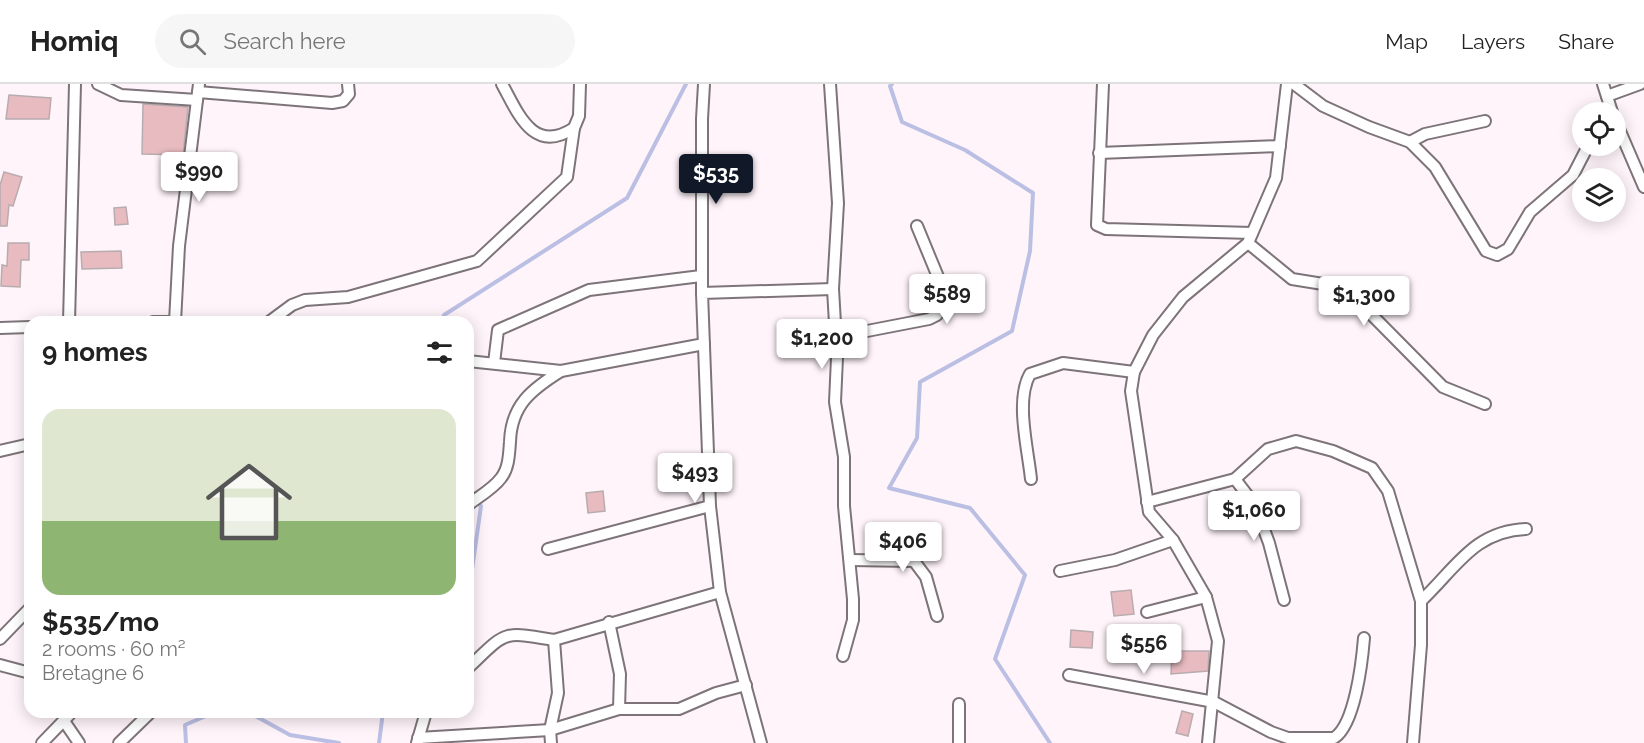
<!DOCTYPE html>
<html lang="en">
<head>
<meta charset="utf-8">
<style>
  :root { --surface:#fff; --page:#f6f6f6; --text:#222; --muted:#767676; --line:#e0e0e0; --accent:#111827 }
  body { margin:0; font-family:Raleway,sans-serif; background:var(--page); color:var(--text); height:100vh; display:flex; flex-direction:column; font-size:22px; white-space:nowrap }
  * { box-sizing:border-box; margin:0 }
  p { font-size:20px; color:var(--muted) }
  .icon { flex:none; width:33px; height:33px; fill:none; stroke:currentColor; stroke-width:2; stroke-linecap:round; stroke-linejoin:round }
  .map { position:relative; flex:1; overflow:hidden }
  .side { position:absolute; left:24px; top:232px; width:450px; height:402px; display:flex; flex-direction:column; background:var(--surface); border-radius:18px; box-shadow:0 3px 15px #0003 }
  .side>* { flex:none }
  .tools { position:absolute; left:1572px; top:18px; display:grid; gap:12px }
  .tools a { display:grid; place-items:center; width:54px; height:54px; border-radius:50%; background:var(--surface); box-shadow:0 3px 15px #0003; font-size:30px }
  .price { position:absolute; translate:-50% -51px; padding:0 14px; border-radius:6px; background:#fff; color:#222; font-size:20px; line-height:39px; filter:drop-shadow(0 2px 3px #0008) }
  .price::after { content:''; position:absolute; left:50%; top:36px; width:18px; height:14px; margin-left:-9px; background:inherit; clip-path:polygon(0 0,100% 0,50% 100%) }
  .price.on { background:var(--accent); color:#fff }
  ul { padding:0; list-style:none }
  li { display:grid; align-content:center; gap:12px; height:318px; padding:0 18px }
  li+li { border-top:2px solid var(--line) }
  li span { display:grid; place-items:center; height:186px; border-radius:18px; color:#555 }
  li>.icon { margin-inline-start:auto }
  span .icon { width:108px; height:108px; fill:#fffc; stroke-width:1 }
  li b { font-size:26px }
  h2 { display:flex; justify-content:space-between; align-items:center; height:72px; padding:0 18px; font-size:26px }
  header { display:flex; align-items:center; gap:36px; box-sizing:border-box; height:84px; padding:0 30px; background:var(--surface); border-bottom:2px solid var(--line) }
  header strong { font-size:28px }
  nav { display:flex; gap:33px; margin-inline-start:auto; font-size:21px }
  .search { width:420px; height:54px; background:var(--page); display:flex; align-items:center; gap:15px; box-sizing:border-box; padding:0 21px; border-radius:33px; color:var(--muted); font-size:22px }
  .map>svg:first-child { display:block }
  .lines { fill:none; stroke-linecap:round; stroke-linejoin:round }
  .stream { stroke:#bcbfe4; stroke-width:4 }
  .building { fill:#e7bbc0; stroke:#b8acae; stroke-width:1.5 }
  .minor-casing { stroke:#7d747a; stroke-width:14 }
  .minor { stroke:#fff; stroke-width:10 }
</style>
</head>
<body>
<header>
<strong>Homiq</strong>
<div class="search"><svg class="icon" aria-label="search" viewBox="0 0 24 24"><circle cx="10" cy="10" r="6"/><path d="M15 15l6 6"/></svg>Search here</div>
<nav><a>Map</a><a>Layers</a><a>Share</a></nav>
</header>
<div class="map">
<svg width="1644" height="659" viewBox="0 0 1644 659">
  <rect width="100%" height="100%" fill="#fff4fa"/>
  <g class="lines">
    <g class="stream">
      <path d="M892 0 890 2 902 38 965 66 1033 109 1030 167 1012 247 920 298 917 354 889 404 970 424 1025 491 995 575 1050 659"/>
      <path d="M441 238 444 231 627 114 686 0"/>
      <path d="M468 410 481 422 468 514"/>
      <path d="M248 628 290 651 339 659"/>
      <path d="M186 659 185 641 215 628"/>
      <path d="M379 659 383 628"/>
    </g>
  </g>
  <g class="building">
    <path d="M9 11 51 14 49 35H6Z"/>
    <path d="M143 20 188 23 183 71 142 70Z"/>
    <path d="M4 88 22 93 13 122 9 121 7 142H0V101Z"/>
    <path d="M126 123 128 140 115 141 114 124Z"/>
    <path d="M8 159H29V176H21L20 203 1 202 2 181 7 182Z"/>
    <path d="M121 167 122 184 82 185 81 168Z"/>
    <path d="M603 407 605 427 588 429 586 409Z"/>
    <path d="M1131 506 1134 530 1114 532 1111 508Z"/>
    <path d="M1071 546 1093 548 1092 564 1070 563Z"/>
    <path d="M1160 557 1163 575 1121 578V559L1134 561Z"/>
    <path d="M1172 567H1209L1208 587 1171 590Z"/>
    <path d="M1182 627 1193 630 1188 652 1176 649Z"/>
  </g>
  <g class="lines">
    <defs>
      <g id="minor">
        <path d="M98 0 121 11 197 16"/>
        <path d="M502 0C518 29 533 71 574 44L579 32 580 0"/>
        <path d="M830 0 838 119 833 205 837 274 835 318 844 373V422L853 515V536L843 572"/>
        <path d="M1103 0 1097 141 1106 145 1252 149"/>
        <path d="M1294 0 1323 22 1369 43 1410 58 1435 83 1486 167 1497 171 1508 165 1530 128 1573 91 1588 62"/>
        <path d="M1603 0 1612 28"/>
        <path d="M198 8 332 19 343 17 349 10 348 0"/>
        <path d="M1607 12 1640 0"/>
        <path d="M1616 38 1644 103"/>
        <path d="M1410 58 1425 50 1485 37"/>
        <path d="M1099 69 1280 62"/>
        <path d="M1248 159 1292 195 1323 200 1342 206 1362 221 1443 303 1485 320"/>
        <path d="M702 209V35L704 0"/>
        <path d="M69 238 75 0"/>
        <path d="M153 238H174"/>
        <path d="M175 238 179 162 199 0"/>
        <path d="M269 238 292 221 305 216 348 213 477 177 567 93 574 44"/>
        <path d="M0 244 30 243"/>
        <path d="M836 253 929 235 937 231 943 205 917 142"/>
        <path d="M468 277 561 287 704 260"/>
        <path d="M494 279 498 246 589 206 701 192"/>
        <path d="M0 367 30 360"/>
        <path d="M1031 395C1028 365 1015 316 1030 290L1063 279 1134 288"/>
        <path d="M1235 395 1255 421 1269 459 1284 516"/>
        <path d="M1147 418 1235 395 1268 365 1296 357 1333 367 1372 384 1388 407 1421 517V561L1413 659"/>
        <path d="M468 421C478 413 493 405 501 394 509 384 509 370 510 358 511 321 532 305 561 287"/>
        <path d="M548 465 710 422"/>
        <path d="M850 476 914 477 926 493 937 532"/>
        <path d="M1060 487 1115 476 1173 456"/>
        <path d="M720 508 761 659"/>
        <path d="M1421 517C1456 484 1474 447 1526 445"/>
        <path d="M1147 528 1206 513"/>
        <path d="M609 538 620 590 619 625"/>
        <path d="M0 555 30 524"/>
        <path d="M0 581 30 589"/>
        <path d="M468 584C507 547 501 547 554 556"/>
        <path d="M1069 591 1214 618 1271 648 1288 654H1334C1355 641 1362 578 1364 554"/>
        <path d="M64 637 79 659"/>
        <path d="M418 654 550 646 619 625H679L716 609 746 601"/>
        <path d="M42 659 72 628"/>
        <path d="M119 659 151 628"/>
        <path d="M417 659 426 628"/>
        <path d="M551 659 550 646 558 609 554 556 720 508 710 422 702 209 833 205"/>
        <path d="M959 659V620"/>
        <path d="M1208 659 1218 557 1206 513 1173 456 1149 428 1131 307 1134 288 1153 251 1183 213 1248 159 1276 94 1287 0"/>
      </g>
    </defs>
    <use href="#minor" class="minor-casing"/>
    <use href="#minor" class="minor"/>
  </g>
</svg>
<div class="tools">
<a><svg class="icon" aria-label="locate" viewBox="0 0 24 24"><circle cx="12" cy="12" r="6"/><path d="M12 2v4M12 18v4M2 12h4M18 12h4"/></svg></a>
<a><svg class="icon" aria-label="layers" viewBox="0 0 24 24"><path d="M12 4l9 5-9 5-9-5zM3 14l9 5 9-5"/></svg></a>
</div>
<b class="price" style="left:199px;top:119px">$990</b>
<b class="price on" style="left:716px;top:121px">$535</b>
<b class="price" style="left:947px;top:241px">$589</b>
<b class="price" style="left:1364px;top:243px">$1,300</b>
<b class="price" style="left:822px;top:286px">$1,200</b>
<b class="price" style="left:695px;top:420px">$493</b>
<b class="price" style="left:1254px;top:458px">$1,060</b>
<b class="price" style="left:903px;top:489px">$406</b>
<b class="price" style="left:1144px;top:591px">$556</b>
<section class="side">
<h2>9 homes<svg class="icon" aria-label="filters" viewBox="0 0 24 24"><path d="M4 7h16M4 17h16"/><circle cx="9" cy="7" r="2"/><circle cx="15" cy="17" r="2"/></svg></h2>
<ul>
<li><span style="background:linear-gradient(#dfe7d0 60%,#8fb573 0)"><svg class="icon" aria-label="home" viewBox="0 0 24 24"><path d="M3 11l9-7 9 7M6 9v11h12V9"/></svg></span><div><b>$535/mo</b><p>2 rooms · 60 m²</p><p>Bretagne 6</p></div></li>
</ul>
</section>
</div>
</body>
</html>
